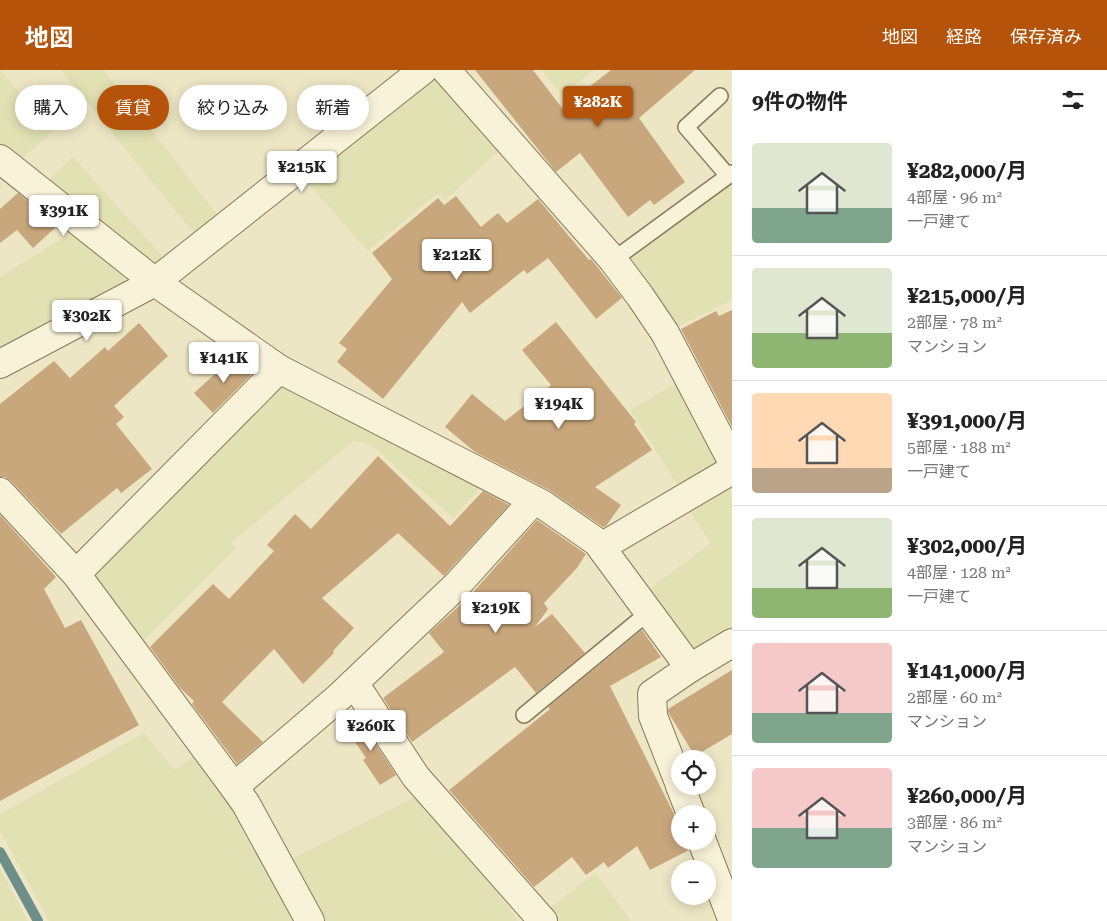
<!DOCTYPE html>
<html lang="ja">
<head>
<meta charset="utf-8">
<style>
  :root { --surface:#fff; --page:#f2f2f2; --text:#222; --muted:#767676; --line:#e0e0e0; --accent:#b45309 }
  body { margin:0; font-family:"Roboto Serif","Noto Sans JP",serif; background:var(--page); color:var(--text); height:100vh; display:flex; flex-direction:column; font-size:19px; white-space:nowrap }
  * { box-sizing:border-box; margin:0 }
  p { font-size:16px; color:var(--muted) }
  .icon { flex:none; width:28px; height:28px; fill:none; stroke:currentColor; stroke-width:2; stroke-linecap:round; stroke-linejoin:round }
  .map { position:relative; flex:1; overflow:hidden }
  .sheet { display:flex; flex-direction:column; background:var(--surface); width:375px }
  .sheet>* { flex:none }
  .banner { position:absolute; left:15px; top:15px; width:475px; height:45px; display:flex; gap:10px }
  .controls { position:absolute; left:671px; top:680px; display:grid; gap:10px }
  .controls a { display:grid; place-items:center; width:45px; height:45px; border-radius:50%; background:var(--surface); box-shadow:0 2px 12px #0003; font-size:25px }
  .price { position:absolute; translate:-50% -42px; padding:0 11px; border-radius:5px; background:#fff; color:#222; font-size:16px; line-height:32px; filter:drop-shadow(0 1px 2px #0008) }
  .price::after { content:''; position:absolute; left:50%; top:30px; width:15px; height:11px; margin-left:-8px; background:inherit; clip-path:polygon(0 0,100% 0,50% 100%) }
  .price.current { background:var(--accent); color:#fff }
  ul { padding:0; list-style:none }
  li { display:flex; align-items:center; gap:15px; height:125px; padding:0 20px }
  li+li { border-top:1px solid var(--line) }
  li span { display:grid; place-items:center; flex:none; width:140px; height:100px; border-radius:5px; color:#555 }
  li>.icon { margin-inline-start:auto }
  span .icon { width:60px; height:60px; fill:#fffc; stroke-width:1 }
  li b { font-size:21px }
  h2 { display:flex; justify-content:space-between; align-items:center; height:60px; padding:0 20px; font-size:21px }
  .chip { padding:0 18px; border-radius:22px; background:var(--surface); box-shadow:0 2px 12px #0003; font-size:18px; line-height:45px }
  .chip.current { background:var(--accent); color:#fff }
  header { display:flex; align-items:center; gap:30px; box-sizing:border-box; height:70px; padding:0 25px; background:var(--accent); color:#fff }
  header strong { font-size:24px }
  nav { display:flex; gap:28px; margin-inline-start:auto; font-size:18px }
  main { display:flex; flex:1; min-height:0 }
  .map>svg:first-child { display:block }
  .farmland { fill:#e2e1b3 }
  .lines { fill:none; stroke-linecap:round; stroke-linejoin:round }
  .stream { stroke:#6e8e8a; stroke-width:10 }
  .building { fill:#c9a77c }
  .service-casing { stroke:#87795c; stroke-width:18 }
  .minor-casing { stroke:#87795c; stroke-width:30 }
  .service { stroke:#f8f2d8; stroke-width:15 }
  .minor { stroke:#f8f2d8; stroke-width:28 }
</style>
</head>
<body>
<header>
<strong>地図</strong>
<nav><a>地図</a><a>経路</a><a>保存済み</a></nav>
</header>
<main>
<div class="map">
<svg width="732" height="851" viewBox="0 0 732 851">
  <rect width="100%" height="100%" fill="#ede6c5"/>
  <g class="farmland">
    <path d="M0 0 52 62 18 93 0 79Z"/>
    <path d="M61 0H104L220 148 197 167Z"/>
    <path d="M542 0H594L562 25Z"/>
    <path d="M437 3 502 78 445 130 438 123 368 181 306 111Z"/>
    <path d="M73 87 165 189 157 194 147 196 45 113Z"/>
    <path d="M732 111V230L673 259 628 192 630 186Z"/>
    <path d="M72 162 122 202 125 210 122 216 0 281V207Z"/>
    <path d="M281 309 482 415 453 448 370 374 353 371 231 473 236 478 138 576 93 516V499Z"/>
    <path d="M679 312 724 396 682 422 630 340Z"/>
    <path d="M726 416H732V568L707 583 683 573 644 523 711 473 687 437Z"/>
    <path d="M144 663 175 700 199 682 301 851H49L0 761V744Z"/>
    <path d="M423 723 519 851H321L289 790Z"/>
    <path d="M0 799 28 851H0Z"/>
    <path d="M596 803 631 851H550L544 842Z"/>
  </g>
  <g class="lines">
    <path class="stream" d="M0 782 38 851"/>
  </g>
  <g class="building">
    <path d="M475 0H533L562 38 611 0H695L639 48 685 112 654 135 650 130 628 147 580 83 556 102Z"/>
    <path d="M18 123 44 144 56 157 33 178 17 160 0 173V139Z"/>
    <path d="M456 126 481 157 498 143 507 153 538 129 589 190 591 189 622 228 596 249 548 188 527 204 524 200 470 243 462 232 383 329 337 292 347 279 339 273 392 209 372 183 438 128 444 135Z"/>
    <path d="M732 240V357L681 259 716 241 719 246Z"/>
    <path d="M556 252 636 352 634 354 652 380 595 417 621 435 606 456 603 457 549 420 475 382 445 357 472 324 505 351 551 315 522 280Z"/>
    <path d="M139 253 168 286 114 336 124 347 116 354 152 399 121 423 117 418 61 464 11 411 5 407H0V334L54 291 70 308 105 277 108 281Z"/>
    <path d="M234 287 248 296 253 303 213 343 194 323Z"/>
    <path d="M378 386 450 456 483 421 509 435 444 506 398 463 322 528 354 558 333 581 334 583 303 614 274 579 222 632 263 672 237 694 192 634 194 631 180 618 150 577 213 514 229 529 274 481 267 475 295 444 311 459Z"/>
    <path d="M0 445 56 507 44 519 65 558 81 550 139 655 0 731Z"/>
    <path d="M537 450 586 484 577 498 544 533 548 539 535 557 552 544 585 583 536 623 515 597 412 672 383 628 444 582 429 563 468 528Z"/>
    <path d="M642 560 661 587 610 616 680 756V771H687L689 780 650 800 637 776 608 798 604 792 586 805 572 787 534 817 449 720 550 639 548 637Z"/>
    <path d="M732 600V664L695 686 668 642V639Z"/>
    <path d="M358 647 396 705 380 715 363 690 366 688 345 657Z"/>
  </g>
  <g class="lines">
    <defs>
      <g id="service">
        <path d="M720 26 686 57 728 106"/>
        <path d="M613 190 732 103"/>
        <path d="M524 645 649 542"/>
      </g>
      <g id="minor">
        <path d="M446 0 613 190 640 226 665 263 732 391"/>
        <path d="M0 89 155 212 279 299 542 434 597 472 690 598 652 624 653 646 680 715"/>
        <path d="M0 294 155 212 423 0"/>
        <path d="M0 422 76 504 234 717 246 734 310 851"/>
        <path d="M601 477 732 400"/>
        <path d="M76 504 279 299"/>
        <path d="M690 598 732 573"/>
        <path d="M354 613 416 707 543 851"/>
        <path d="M680 716 691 744"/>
        <path d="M234 717 338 628 457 515 534 430"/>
        <path d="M702 771 732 849"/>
      </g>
    </defs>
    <use href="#service" class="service-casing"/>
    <use href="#minor" class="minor-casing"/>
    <use href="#service" class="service"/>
    <use href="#minor" class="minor"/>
  </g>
</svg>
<div class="controls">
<a><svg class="icon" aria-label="locate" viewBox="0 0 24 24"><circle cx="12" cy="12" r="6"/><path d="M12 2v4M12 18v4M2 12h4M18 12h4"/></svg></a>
<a>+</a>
<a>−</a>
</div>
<b class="price current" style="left:598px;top:58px">¥282K</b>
<b class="price" style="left:302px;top:123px">¥215K</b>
<b class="price" style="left:64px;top:167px">¥391K</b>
<b class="price" style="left:457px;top:211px">¥212K</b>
<b class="price" style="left:87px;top:272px">¥302K</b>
<b class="price" style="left:224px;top:314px">¥141K</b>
<b class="price" style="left:559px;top:360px">¥194K</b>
<b class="price" style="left:496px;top:564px">¥219K</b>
<b class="price" style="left:371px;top:682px">¥260K</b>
<div class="banner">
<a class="chip">購入</a>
<a class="chip current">賃貸</a>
<a class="chip">絞り込み</a>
<a class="chip">新着</a>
</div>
</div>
<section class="sheet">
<h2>9件の物件<svg class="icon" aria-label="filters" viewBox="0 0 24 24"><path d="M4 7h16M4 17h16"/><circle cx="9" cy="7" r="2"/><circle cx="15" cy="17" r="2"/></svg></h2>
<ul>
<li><span style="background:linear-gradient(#dfe7d0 65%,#7fa58c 0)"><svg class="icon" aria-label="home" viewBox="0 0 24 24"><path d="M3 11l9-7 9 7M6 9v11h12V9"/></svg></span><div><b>¥282,000/月</b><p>4部屋 · 96 m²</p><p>一戸建て</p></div></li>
<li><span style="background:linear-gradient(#dfe7d0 65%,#8fb573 0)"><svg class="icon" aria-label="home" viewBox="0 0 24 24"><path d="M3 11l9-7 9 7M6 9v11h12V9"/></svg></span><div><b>¥215,000/月</b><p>2部屋 · 78 m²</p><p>マンション</p></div></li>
<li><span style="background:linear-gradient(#ffd9b3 75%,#b9a48a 0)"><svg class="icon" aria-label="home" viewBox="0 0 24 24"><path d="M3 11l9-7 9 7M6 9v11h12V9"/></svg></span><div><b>¥391,000/月</b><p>5部屋 · 188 m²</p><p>一戸建て</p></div></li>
<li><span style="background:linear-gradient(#dfe7d0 70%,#8fb573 0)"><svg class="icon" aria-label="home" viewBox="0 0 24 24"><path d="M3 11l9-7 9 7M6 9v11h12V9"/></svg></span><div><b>¥302,000/月</b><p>4部屋 · 128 m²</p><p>一戸建て</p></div></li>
<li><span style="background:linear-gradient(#f6c9c9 70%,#7fa58c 0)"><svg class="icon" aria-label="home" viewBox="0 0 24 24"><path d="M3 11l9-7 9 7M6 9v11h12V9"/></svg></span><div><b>¥141,000/月</b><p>2部屋 · 60 m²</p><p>マンション</p></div></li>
<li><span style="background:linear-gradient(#f6c9c9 60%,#7fa58c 0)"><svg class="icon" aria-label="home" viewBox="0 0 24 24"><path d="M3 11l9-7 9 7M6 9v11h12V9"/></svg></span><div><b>¥260,000/月</b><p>3部屋 · 86 m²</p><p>マンション</p></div></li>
</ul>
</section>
</main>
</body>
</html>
